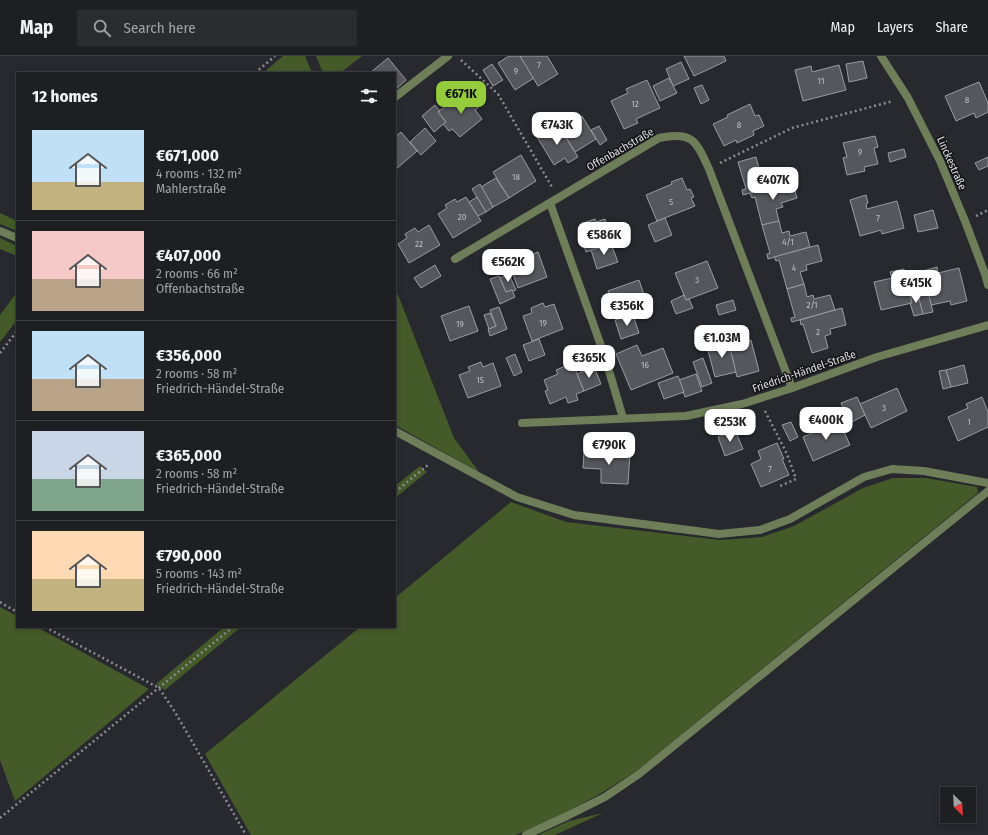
<!DOCTYPE html>
<html lang="en">
<head>
<meta charset="utf-8">
<style>
  :root { --surface:#1e1f23; --page:#2b2c30; --text:#f1f3f6; --muted:#a1a2a6; --line:#3c3d41; --accent:#94cc3b }
  body { margin:0; font-family:"Fira Sans Condensed",sans-serif; background:var(--page); color:var(--text); height:100vh; display:flex; flex-direction:column; font-size:15px; white-space:nowrap }
  * { box-sizing:border-box; margin:0 }
  p { font-size:13px; color:var(--muted) }
  .icon { flex:none; width:22px; height:22px; fill:none; stroke:currentColor; stroke-width:2; stroke-linecap:round; stroke-linejoin:round }
  .map { position:relative; flex:1; overflow:hidden }
  .panel { position:absolute; left:16px; top:16px; width:380px; height:556px; display:flex; flex-direction:column; background:var(--surface); border-radius:0px; box-shadow:0 2px 6px #0003,0 0 0 1px var(--line) }
  .panel>* { flex:none }
  .needle { width:26px; rotate:156deg }
  .controls { position:absolute; left:940px; top:731px; display:grid; gap:8px }
  .controls a { display:grid; place-items:center; width:36px; height:36px; border-radius:0px; background:var(--surface); box-shadow:0 2px 6px #0003,0 0 0 1px var(--line); font-size:20px }
  .price { position:absolute; translate:-50% -34px; padding:0 9px; border-radius:8px; background:#fff; color:#222; font-size:13px; line-height:26px; filter:drop-shadow(0 1px 2px #0008) }
  .price::after { content:''; position:absolute; left:50%; top:24px; width:12px; height:9px; margin-left:-6px; background:inherit; clip-path:polygon(0 0,100% 0,50% 100%) }
  .price.on { background:var(--accent); color:#111 }
  ul { padding:0; list-style:none }
  li { display:flex; align-items:center; gap:12px; height:100px; padding:0 16px }
  li+li { border-top:1px solid var(--line) }
  li span { display:grid; place-items:center; flex:none; width:112px; height:80px; border-radius:0px; color:#555 }
  li>.icon { margin-inline-start:auto }
  span .icon { width:48px; height:48px; fill:#fffc; stroke-width:1 }
  li b { font-size:17px }
  h2 { display:flex; justify-content:space-between; align-items:center; height:48px; padding:0 16px; font-size:17px }
  header { display:flex; align-items:center; gap:24px; box-sizing:border-box; height:56px; padding:0 20px; background:var(--surface); border-bottom:1px solid var(--line) }
  header strong { font-size:19px }
  nav { display:flex; gap:22px; margin-inline-start:auto; font-size:14px }
  .search { width:280px; height:36px; background:var(--page); display:flex; align-items:center; gap:10px; box-sizing:border-box; padding:0 14px; border-radius:0px; color:var(--muted); font-size:15px }
  .map>svg:first-child { display:block }
  .green { fill:#445a28 }
  .building { fill:#56565d; stroke:#9b9ca3 }
  .lines { fill:none; stroke-linecap:round; stroke-linejoin:round }
  .path { stroke:#8c8d92; stroke-width:2.5; stroke-dasharray:2 3; stroke-linecap:butt }
  .street { stroke:#6d7e59; stroke-width:8 }
  .labels { text-anchor:middle; stroke-width:3; stroke-linejoin:round; paint-order:stroke }
  .number-label { font-size:9px; fill:#bebec3 }
  .street-label { font-size:11px; fill:#e0e1e5; stroke:#121215 }
</style>
</head>
<body>
<header>
<strong>Map</strong>
<div class="search"><svg class="icon" aria-label="search" viewBox="0 0 24 24"><circle cx="10" cy="10" r="6"/><path d="M15 15l6 6"/></svg>Search here</div>
<nav><a>Map</a><a>Layers</a><a>Share</a></nav>
</header>
<div class="map">
<svg width="988" height="779" viewBox="0 0 988 779">
  <rect width="100%" height="100%" fill="#28292f"/>
  <g class="green">
    <path d="M283 0H305L312 17H263Z"/>
    <path d="M316 0H362L340 17H323Z"/>
    <path d="M0 157 17 165V175L0 168Z"/>
    <path d="M0 182 17 190V200L0 193Z"/>
    <path d="M395 231 454 382 479 416 395 369Z"/>
    <path d="M17 236V264L0 286V259Z"/>
    <path d="M420 410 427 416 395 442V430Z"/>
    <path d="M893 422H926L977 431 978 437 636 715 603 736 567 756 516 779H251L205 698 360 571H395V542L511 446 566 466 720 484 762 481 794 470 863 432Z"/>
    <path d="M0 551 17 560V571H37L149 633 15 745 0 704Z"/>
    <path d="M224 571H241L165 634 156 628Z"/>
    <path d="M603 757 555 779H538L569 765Z"/>
  </g>
  <g class="building">
    <path d="M509 0H520L534 22 515 34 498 7Z"/>
    <path d="M520 0H547L558 18 538 30Z"/>
    <path d="M684 0H724L726 5 694 20Z"/>
    <path d="M388 2 406 24 395 34V17H370Z"/>
    <path d="M863 5 867 22 849 26 846 8Z"/>
    <path d="M681 6 689 23 673 30 666 13Z"/>
    <path d="M492 8 503 24 493 30 483 14Z"/>
    <path d="M839 9 846 34 803 45 795 14 811 10 812 16Z"/>
    <path d="M669 22 677 37 660 45 653 30Z"/>
    <path d="M647 24 660 52 636 63 638 67 624 73 611 45 628 37 626 33Z"/>
    <path d="M979 26 988 47V56L976 62 974 57 956 65 945 40Z"/>
    <path d="M702 29 709 44 701 48 694 32Z"/>
    <path d="M462 37 467 43 470 40 479 51 475 54 482 63 460 81 452 73 449 75 443 68 446 66 438 56Z"/>
    <path d="M750 48 755 60 759 59 764 70 753 75 754 79 737 87 736 84 724 90 713 68 728 61 727 59Z"/>
    <path d="M435 49 440 55 438 56 446 66 434 76 422 60Z"/>
    <path d="M582 60 596 83 575 96 561 73 564 71 563 69 570 65 571 66Z"/>
    <path d="M558 69 578 101 568 107 565 102 554 109 537 81Z"/>
    <path d="M599 70 607 84 600 89 591 74Z"/>
    <path d="M425 72 436 85 421 99 410 86Z"/>
    <path d="M401 76 417 95 395 114 397 116 395 118V81Z"/>
    <path d="M875 80 878 91 874 92 878 108 864 111 865 115 847 119 843 102 847 101 843 87Z"/>
    <path d="M904 93 906 101 890 106 888 97Z"/>
    <path d="M521 99 536 125 509 142 493 116Z"/>
    <path d="M756 101 759 113 765 112 766 117 782 113 786 127 743 139 742 134 746 133 738 106Z"/>
    <path d="M988 101V110L979 114 975 107Z"/>
    <path d="M496 122 509 142 493 151 481 131Z"/>
    <path d="M682 122 687 134 690 133 694 141 691 142 695 150 657 165 646 139 672 128 671 126Z"/>
    <path d="M792 125 797 142 781 147 783 151 776 153 779 165 762 169 755 141 752 142 750 137Z"/>
    <path d="M480 128 493 151 486 156 472 133Z"/>
    <path d="M866 139 868 147 866 148 867 153 897 145 904 172 882 178 881 174 860 180 850 144Z"/>
    <path d="M466 141 481 165 453 182 438 158 447 152 445 149 455 143 457 146Z"/>
    <path d="M477 141 486 156 478 160 469 146Z"/>
    <path d="M933 154 938 172 918 176 914 159Z"/>
    <path d="M665 162 672 179 655 186 648 169Z"/>
    <path d="M595 163 596 166 605 163 613 187 586 196 578 172 587 169 586 166Z"/>
    <path d="M779 165 782 177 789 175 790 180 806 176 810 191 768 203 767 198 770 197 762 169Z"/>
    <path d="M429 169 440 189 409 207 398 188 407 182 405 178 415 172 418 176Z"/>
    <path d="M611 188 618 206 597 213 591 194Z"/>
    <path d="M818 189 822 205 806 209 807 214 800 216 804 228 787 233 779 204 776 205 774 201Z"/>
    <path d="M538 196 547 221 518 232 509 207 518 204V202L528 198V200Z"/>
    <path d="M707 205 718 232 686 244 675 217Z"/>
    <path d="M435 209 441 220 421 232 414 222Z"/>
    <path d="M937 211 938 217 959 212 967 245 951 249 950 245 931 249 923 215Z"/>
    <path d="M904 213 912 247 881 254 874 226 892 222 890 216Z"/>
    <path d="M509 218 516 234 513 235 512 234 506 236 500 222Z"/>
    <path d="M499 220 506 236 512 234 515 241 500 248 490 223Z"/>
    <path d="M639 224 649 253 618 264 608 235Z"/>
    <path d="M804 228 807 241 813 239 814 243 830 239 835 254 792 266 791 262 795 261 787 233Z"/>
    <path d="M918 236 923 258 914 260 910 247H912L910 238Z"/>
    <path d="M928 236 933 256 923 258 918 239Z"/>
    <path d="M684 239 686 244 689 243 693 252 676 258 671 245Z"/>
    <path d="M733 244 736 254 719 259 716 249Z"/>
    <path d="M543 247 545 251 554 248 563 273 532 285 523 260 532 257 531 252Z"/>
    <path d="M469 250 478 275 450 285 441 260Z"/>
    <path d="M499 251 507 273 490 280 488 273 496 270 490 254Z"/>
    <path d="M842 252 846 269 830 273 831 278 825 280 828 292 812 297 803 268 801 269 800 264Z"/>
    <path d="M490 257 496 270 489 273 484 259Z"/>
    <path d="M633 259 639 277 621 283 615 264Z"/>
    <path d="M539 283 545 299 529 305 523 289Z"/>
    <path d="M751 284 759 315 737 321 729 290Z"/>
    <path d="M728 285 736 316 715 321 707 291Z"/>
    <path d="M637 289 642 300 663 292 673 317 631 334 616 298Z"/>
    <path d="M515 298 522 316 514 320 506 302Z"/>
    <path d="M703 302 712 327 702 331 693 306Z"/>
    <path d="M481 306 483 311 493 307 501 330 468 342 459 319 470 315 468 311Z"/>
    <path d="M573 307 584 335 576 338 578 344 568 347 566 341 550 348 545 335 548 334 544 324 558 318 556 314Z"/>
    <path d="M964 309 968 327 951 331 946 314Z"/>
    <path d="M594 311 601 328 584 335 577 318Z"/>
    <path d="M946 314 951 331 943 333 939 315Z"/>
    <path d="M696 318 702 335 685 341 679 324Z"/>
    <path d="M678 320 684 336 664 343 658 327Z"/>
    <path d="M897 332 907 355 871 372 860 348Z"/>
    <path d="M857 341 865 359 850 367 841 347Z"/>
    <path d="M982 341 988 356V371L958 385 948 361 968 352 966 348Z"/>
    <path d="M839 365 850 389 813 405 803 381Z"/>
    <path d="M791 366 798 381 790 385 782 369Z"/>
    <path d="M735 374 743 393 725 400 718 381Z"/>
    <path d="M585 380H602V396L584 395Z"/>
    <path d="M777 387 784 403H782L789 419 761 431 751 408 761 403 758 395Z"/>
    <path d="M584 395 630 397 628 428 601 427V413L583 412Z"/>
  </g>
  <g class="lines">
    <g class="path">
      <path d="M461 4 498 38 552 131"/>
      <path d="M255 17 275 0"/>
      <path d="M720 107 792 72 893 45"/>
      <path d="M976 160 988 154"/>
      <path d="M0 297 17 275"/>
      <path d="M765 355 787 398 796 423 780 430"/>
      <path d="M395 436 428 409"/>
      <path d="M0 546 17 556"/>
      <path d="M45 571 159 632 175 656 246 779"/>
      <path d="M0 762 233 571"/>
    </g>
    <g class="street">
      <path d="M881 0 908 42 940 105 965 165 985 218 988 229"/>
      <path d="M395 41 448 0"/>
      <path d="M550 147 604 298 623 362"/>
      <path d="M0 175 17 182"/>
      <path d="M455 203 659 82C693 75 696 85 709 113L792 332"/>
      <path d="M522 367 686 360 742 348 792 332 877 301 988 269"/>
      <path d="M395 375 517 441 574 459 719 478 760 474 790 463 864 421 892 413 924 415 988 427"/>
      <path d="M526 779 567 760 605 741 639 718 988 435"/>
    </g>
  </g>
  <g class="labels">
    <g class="number-label">
      <text x="539" y="12">7</text>
      <text x="516" y="18">9</text>
      <text x="821" y="28">11</text>
      <text x="967" y="47">8</text>
      <text x="635" y="51">12</text>
      <text x="739" y="72">8</text>
      <text x="860" y="99">9</text>
      <text x="516" y="124">18</text>
      <text x="671" y="149">5</text>
      <text x="462" y="164">20</text>
      <text x="878" y="165">7</text>
      <text x="788" y="189">4/1</text>
      <text x="419" y="191">22</text>
      <text x="794" y="215">4</text>
      <text x="697" y="227">3</text>
      <text x="812" y="252">2/1</text>
      <text x="543" y="270">19</text>
      <text x="460" y="271">19</text>
      <text x="818" y="279">2</text>
      <text x="645" y="312">16</text>
      <text x="480" y="327">15</text>
      <text x="884" y="355">3</text>
      <text x="969" y="369">1</text>
      <text x="770" y="416">7</text>
    </g>
    <g class="street-label">
      <text transform="translate(620 93) rotate(-30)" y="4">Offenbachstraße</text>
      <text transform="translate(952 107) rotate(66)" y="4">Linckestraße</text>
      <text transform="translate(804 315) rotate(-19)" y="4">Friedrich-Händel-Straße</text>
    </g>
  </g>
</svg>
<div class="controls">
<a><svg class="needle" viewBox="-14 -14 28 28"><path d="M0-13l5 13h-10z" fill="#e53935"/><path d="M0 13l5-13h-10z" fill="#a1a2a6"/></svg></a>
</div>
<b class="price on" style="left:461px;top:59px">€671K</b>
<b class="price" style="left:557px;top:90px">€743K</b>
<b class="price" style="left:773px;top:145px">€407K</b>
<b class="price" style="left:604px;top:200px">€586K</b>
<b class="price" style="left:508px;top:227px">€562K</b>
<b class="price" style="left:916px;top:248px">€415K</b>
<b class="price" style="left:627px;top:271px">€356K</b>
<b class="price" style="left:722px;top:303px">€1.03M</b>
<b class="price" style="left:589px;top:323px">€365K</b>
<b class="price" style="left:826px;top:385px">€400K</b>
<b class="price" style="left:730px;top:387px">€253K</b>
<b class="price" style="left:609px;top:410px">€790K</b>
<section class="panel">
<h2>12 homes<svg class="icon" aria-label="filters" viewBox="0 0 24 24"><path d="M4 7h16M4 17h16"/><circle cx="9" cy="7" r="2"/><circle cx="15" cy="17" r="2"/></svg></h2>
<ul>
<li><span style="background:linear-gradient(#bfe0f5 65%,#c2b280 0)"><svg class="icon" aria-label="home" viewBox="0 0 24 24"><path d="M3 11l9-7 9 7M6 9v11h12V9"/></svg></span><div><b>€671,000</b><p>4 rooms · 132 m²</p><p>Mahlerstraße</p></div></li>
<li><span style="background:linear-gradient(#f6c9c9 60%,#b9a48a 0)"><svg class="icon" aria-label="home" viewBox="0 0 24 24"><path d="M3 11l9-7 9 7M6 9v11h12V9"/></svg></span><div><b>€407,000</b><p>2 rooms · 66 m²</p><p>Offenbachstraße</p></div></li>
<li><span style="background:linear-gradient(#bfe0f5 60%,#b9a48a 0)"><svg class="icon" aria-label="home" viewBox="0 0 24 24"><path d="M3 11l9-7 9 7M6 9v11h12V9"/></svg></span><div><b>€356,000</b><p>2 rooms · 58 m²</p><p>Friedrich-Händel-Straße</p></div></li>
<li><span style="background:linear-gradient(#c9d6e8 60%,#7fa58c 0)"><svg class="icon" aria-label="home" viewBox="0 0 24 24"><path d="M3 11l9-7 9 7M6 9v11h12V9"/></svg></span><div><b>€365,000</b><p>2 rooms · 58 m²</p><p>Friedrich-Händel-Straße</p></div></li>
<li><span style="background:linear-gradient(#ffd9b3 60%,#c2b280 0)"><svg class="icon" aria-label="home" viewBox="0 0 24 24"><path d="M3 11l9-7 9 7M6 9v11h12V9"/></svg></span><div><b>€790,000</b><p>5 rooms · 143 m²</p><p>Friedrich-Händel-Straße</p></div></li>
</ul>
</section>
</div>
</body>
</html>
